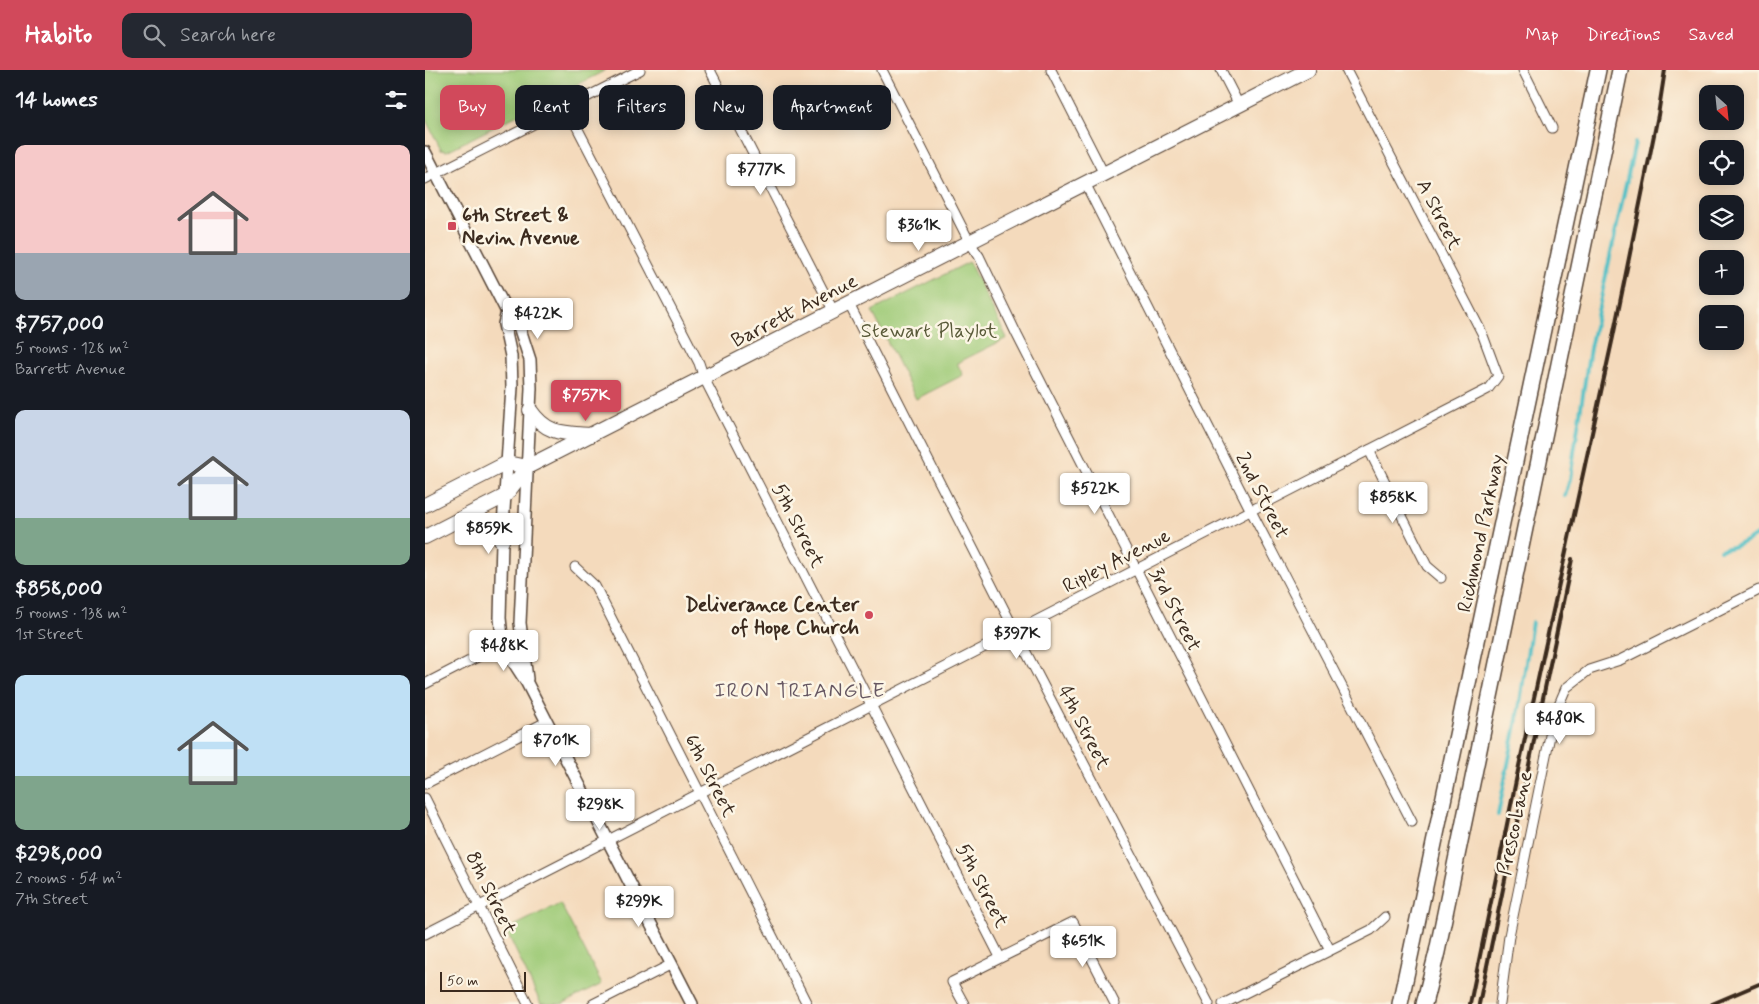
<!DOCTYPE html>
<html lang="en">
<head>
<meta charset="utf-8">
<style>
  :root { --surface:#171b24; --page:#242831; --text:#f1f3f6; --muted:#9ea1a6; --accent:#d1495b }
  body { margin:0; font-family:Mynerve,sans-serif; background:var(--page); color:var(--text); height:100vh; display:flex; flex-direction:column; font-size:19px; white-space:nowrap }
  * { box-sizing:border-box; margin:0 }
  p { font-size:16px; color:var(--muted) }
  .icon { flex:none; width:28px; height:28px; fill:none; stroke:currentColor; stroke-width:2; stroke-linecap:round; stroke-linejoin:round }
  .map { position:relative; flex:1; overflow:hidden }
  .side { display:flex; flex-direction:column; background:var(--surface); width:425px }
  .side>* { flex:none }
  .banner { position:absolute; left:15px; top:15px; width:475px; height:45px; display:flex; gap:10px }
  .needle { width:32px; rotate:153deg }
  .buttons { position:absolute; left:1274px; top:15px; display:grid; gap:10px }
  .buttons a { display:grid; place-items:center; width:45px; height:45px; border-radius:10px; background:var(--surface); box-shadow:0 2px 12px #0003; font-size:25px }
  .scale { position:absolute; left:15px; bottom:12px; width:86px; box-sizing:border-box; padding-left:5px; border:2px solid #3b2a1e; border-top:0; font-size:14px; line-height:18px; white-space:nowrap; color:#3b2a1e; -webkit-text-stroke:4px #fcf5e5; paint-order:stroke }
  .price { position:absolute; translate:-50% -42px; padding:0 11px; border-radius:5px; background:#fff; color:#222; font-size:16px; line-height:32px; filter:drop-shadow(0 1px 2px #0008) }
  .price::after { content:''; position:absolute; left:50%; top:30px; width:15px; height:11px; margin-left:-8px; background:inherit; clip-path:polygon(0 0,100% 0,50% 100%) }
  .price.current { background:var(--accent); color:#fff }
  ul { padding:0; list-style:none }
  li { display:grid; align-content:center; gap:10px; height:265px; padding:0 15px }
  li span { display:grid; place-items:center; height:155px; border-radius:10px; color:#555 }
  li>.icon { margin-inline-start:auto }
  span .icon { width:90px; height:90px; fill:#fffc; stroke-width:1 }
  li b { font-size:21px }
  h2 { display:flex; justify-content:space-between; align-items:center; height:60px; padding:0 15px; font-size:21px }
  .pill { padding:0 18px; border-radius:10px; background:var(--surface); box-shadow:0 2px 12px #0003; font-size:18px; line-height:45px }
  .pill.current { background:var(--accent); color:#fff }
  header { display:flex; align-items:center; gap:30px; box-sizing:border-box; height:70px; padding:0 25px; background:var(--accent); color:#fff }
  header strong { font-size:24px }
  nav { display:flex; gap:28px; margin-inline-start:auto; font-size:18px }
  .search { width:350px; height:45px; background:var(--page); display:flex; align-items:center; gap:12px; box-sizing:border-box; padding:0 18px; border-radius:10px; color:var(--muted); font-size:19px }
  main { display:flex; flex:1; min-height:0 }
  .map>svg:first-child { display:block }
  .green { fill:#9eca77; stroke:#6c7a4a }
  .lines { fill:none; stroke-linecap:round; stroke-linejoin:round }
  .stream { stroke:#51bfc5; stroke-width:4 }
  .minor-casing { stroke:#574436; stroke-width:11 }
  .tertiary-casing { stroke:#574436; stroke-width:14 }
  .secondary-casing { stroke:#574436; stroke-width:16 }
  .trunk-casing { stroke:#574436; stroke-width:18 }
  .minor { stroke:#fff; stroke-width:9 }
  .tertiary { stroke:#fff; stroke-width:11 }
  .secondary { stroke:#fff; stroke-width:14 }
  .trunk { stroke:#fff; stroke-width:15 }
  .rail { stroke:#3b2a1e; stroke-width:4 }
  .poi-dot { fill:#d1495b; stroke:#fcf5e5; stroke-width:2 }
  .labels { text-anchor:middle; stroke-width:5; stroke-linejoin:round; paint-order:stroke }
  .poi-label { font-size:20px; font-weight:bold; fill:#3b2a1e; stroke:#fcf5e5; text-anchor:start }
  .street-label { font-size:20px; fill:#3b2a1e; stroke:#fcf5e5 }
  .park-label { font-size:20px; fill:#595a39; stroke:#fcf5e5 }
  .neighbourhood-label { font-size:21px; letter-spacing:1px; fill:#665762; stroke:#fcf5e5 }
</style>
</head>
<body>
<header>
<strong>Habito</strong>
<div class="search"><svg class="icon" aria-label="search" viewBox="0 0 24 24"><circle cx="10" cy="10" r="6"/><path d="M15 15l6 6"/></svg>Search here</div>
<nav><a>Map</a><a>Directions</a><a>Saved</a></nav>
</header>
<main>
<section class="side">
<h2>14 homes<svg class="icon" aria-label="filters" viewBox="0 0 24 24"><path d="M4 7h16M4 17h16"/><circle cx="9" cy="7" r="2"/><circle cx="15" cy="17" r="2"/></svg></h2>
<ul>
<li><span style="background:linear-gradient(#f6c9c9 70%,#9aa5b1 0)"><svg class="icon" aria-label="home" viewBox="0 0 24 24"><path d="M3 11l9-7 9 7M6 9v11h12V9"/></svg></span><div><b>$757,000</b><p>5 rooms · 128 m²</p><p>Barrett Avenue</p></div></li>
<li><span style="background:linear-gradient(#c9d6e8 70%,#7fa58c 0)"><svg class="icon" aria-label="home" viewBox="0 0 24 24"><path d="M3 11l9-7 9 7M6 9v11h12V9"/></svg></span><div><b>$858,000</b><p>5 rooms · 138 m²</p><p>1st Street</p></div></li>
<li><span style="background:linear-gradient(#bfe0f5 65%,#7fa58c 0)"><svg class="icon" aria-label="home" viewBox="0 0 24 24"><path d="M3 11l9-7 9 7M6 9v11h12V9"/></svg></span><div><b>$298,000</b><p>2 rooms · 54 m²</p><p>7th Street</p></div></li>
</ul>
</section>
<div class="map">
<svg width="1334" height="934" viewBox="0 0 1334 934">
  <rect width="100%" height="100%" fill="#fcf5e5"/>
  <filter id="ink" filterUnits="userSpaceOnUse"><feTurbulence type="fractalNoise" baseFrequency=".02" numOctaves="2"/><feDisplacementMap in="SourceGraphic" scale="10" xChannelSelector="R" yChannelSelector="G"/><feConvolveMatrix kernelMatrix="1 2 1 2 8 2 1 2 1" color-interpolation-filters="sRGB"/></filter>
  <filter id="wash" filterUnits="userSpaceOnUse"><feTurbulence type="fractalNoise" baseFrequency=".0096" numOctaves="4" result="noise"/><feDisplacementMap in="SourceGraphic" scale="20" xChannelSelector="R" yChannelSelector="G"/><feGaussianBlur stdDeviation="1.12" result="paint"/><feColorMatrix in="noise" values="0 0 0 0 0 0 0 0 0 0 0 0 0 0 0 0 0 1.4 0 .05"/><feComposite in="paint" operator="in"/></filter>
  <g filter="url(#wash)">
    <rect width="100%" height="100%" fill="#f4dabc"/>
    <g class="green">
      <path d="M0 0H181L22 81 16 80 0 48Z"/>
      <path d="M544 192 582 268 532 293 538 305 491 329 447 241Z"/>
      <path d="M135 833 177 914 137 934H116L81 860Z"/>
    </g>
    <g class="lines">
      <g class="stream">
        <path d="M1140 426 1145 409 1165 278 1210 73"/>
        <path d="M1295 480 1311 476 1334 464"/>
        <path d="M1073 745 1094 639 1107 552"/>
      </g>
    </g>
  </g>
  <g filter="url(#ink)">
    <g class="lines">
      <defs>
        <g id="minor">
          <path d="M285 0 409 242"/>
          <path d="M457 0 545 173 554 186 592 265 905 880"/>
          <path d="M626 0 679 104"/>
          <path d="M796 0 814 35"/>
          <path d="M1098 0 1127 58"/>
          <path d="M142 38 274 293 279 308 575 887"/>
          <path d="M0 109 215 0"/>
          <path d="M660 113 826 441 987 752"/>
          <path d="M424 234 590 561 784 934"/>
          <path d="M944 380 1002 496 1016 508"/>
          <path d="M150 497 170 516 382 934"/>
          <path d="M0 614 62 582"/>
          <path d="M0 714 121 652"/>
          <path d="M0 728 103 934"/>
          <path d="M0 864 1063 319 1073 306 1057 263 921 0"/>
          <path d="M168 934 247 894"/>
          <path d="M539 934 527 912 648 852 690 934"/>
          <path d="M798 934 946 860 960 847"/>
          <path d="M1075 934 1084 866 1129 646 1141 618 1164 600 1195 590 1334 520"/>
        </g>
        <g id="tertiary">
          <path d="M0 82 82 242 93 253 105 290 106 318 95 553 102 609"/>
          <path d="M82 242 79 254 86 286 87 317 77 471 75 548 78 576 102 613 267 934"/>
        </g>
        <g id="secondary">
          <path d="M105 340C122 365 138 363 166 365"/>
          <path d="M0 435 82 393 102 397"/>
          <path d="M36 453C61 447 65 452 77 471"/>
          <path d="M0 467 80 426 102 397 883 0"/>
        </g>
        <g id="trunk">
          <path d="M975 934 1173 0"/>
          <path d="M999 934 1012 882 1195 0"/>
        </g>
      </defs>
      <use href="#minor" class="minor-casing"/>
      <use href="#tertiary" class="tertiary-casing"/>
      <use href="#secondary" class="secondary-casing"/>
      <use href="#trunk" class="trunk-casing"/>
      <use href="#minor" class="minor"/>
      <use href="#tertiary" class="tertiary"/>
      <use href="#secondary" class="secondary"/>
      <use href="#trunk" class="trunk"/>
      <g class="rail">
        <path d="M1045 934 1094 696 1188 267 1233 45 1240 0"/>
        <path d="M1054 934 1147 489"/>
        <path d="M1287 934 1334 914"/>
      </g>
    </g>
  </g>
  <g class="poi-dot">
    <rect x="22" y="151" width="10" height="10" rx="2.5"/>
    <circle cx="444" cy="545" r="5"/>
  </g>
  <g class="labels">
    <g class="poi-label">
      <text x="37" y="151">6th Street &amp;<tspan x="37" dy="23">Nevin Avenue</tspan></text>
      <text x="434" y="541" text-anchor="end">Deliverance Center<tspan x="434" dy="23">of Hope Church</tspan></text>
    </g>
    <g class="street-label">
      <text transform="translate(1015 144) rotate(63)" y="7">A Street</text>
      <text transform="translate(369 240) rotate(-27)" y="7">Barrett Avenue</text>
      <text transform="translate(838 425) rotate(63)" y="7">2nd Street</text>
      <text transform="translate(374 455) rotate(63)" y="7">5th Street</text>
      <text transform="translate(1055 463) rotate(-78)" y="7">Richmond Parkway</text>
      <text transform="translate(691 490) rotate(-27)" y="7">Ripley Avenue</text>
      <text transform="translate(751 539) rotate(63)" y="7">3rd Street</text>
      <text transform="translate(660 657) rotate(63)" y="7">4th Street</text>
      <text transform="translate(286 705) rotate(63)" y="7">6th Street</text>
      <text transform="translate(1089 753) rotate(-78)" y="7">Presco Lane</text>
      <text transform="translate(558 815) rotate(63)" y="7">5th Street</text>
      <text transform="translate(67 823) rotate(64)" y="7">8th Street</text>
    </g>
    <g class="park-label">
      <text x="504" y="267">Stewart Playlot</text>
    </g>
    <g class="neighbourhood-label">
      <text x="375" y="627">IRON TRIANGLE</text>
    </g>
  </g>
</svg>
<div class="buttons">
<a><svg class="needle" viewBox="-14 -14 28 28"><path d="M0-13l5 13h-10z" fill="#e53935"/><path d="M0 13l5-13h-10z" fill="#9ea1a6"/></svg></a>
<a><svg class="icon" aria-label="locate" viewBox="0 0 24 24"><circle cx="12" cy="12" r="6"/><path d="M12 2v4M12 18v4M2 12h4M18 12h4"/></svg></a>
<a><svg class="icon" aria-label="layers" viewBox="0 0 24 24"><path d="M12 4l9 5-9 5-9-5zM3 14l9 5 9-5"/></svg></a>
<a>+</a>
<a>−</a>
</div>
<div class="scale">50 m</div>
<b class="price" style="left:336px;top:126px">$777K</b>
<b class="price" style="left:494px;top:182px">$361K</b>
<b class="price" style="left:113px;top:270px">$422K</b>
<b class="price current" style="left:161px;top:352px">$757K</b>
<b class="price" style="left:670px;top:445px">$522K</b>
<b class="price" style="left:968px;top:454px">$858K</b>
<b class="price" style="left:64px;top:485px">$859K</b>
<b class="price" style="left:592px;top:590px">$397K</b>
<b class="price" style="left:79px;top:602px">$488K</b>
<b class="price" style="left:1135px;top:675px">$480K</b>
<b class="price" style="left:131px;top:697px">$701K</b>
<b class="price" style="left:175px;top:761px">$298K</b>
<b class="price" style="left:214px;top:858px">$299K</b>
<b class="price" style="left:658px;top:898px">$651K</b>
<div class="banner">
<a class="pill current">Buy</a>
<a class="pill">Rent</a>
<a class="pill">Filters</a>
<a class="pill">New</a>
<a class="pill">Apartment</a>
</div>
</div>
</main>
</body>
</html>
